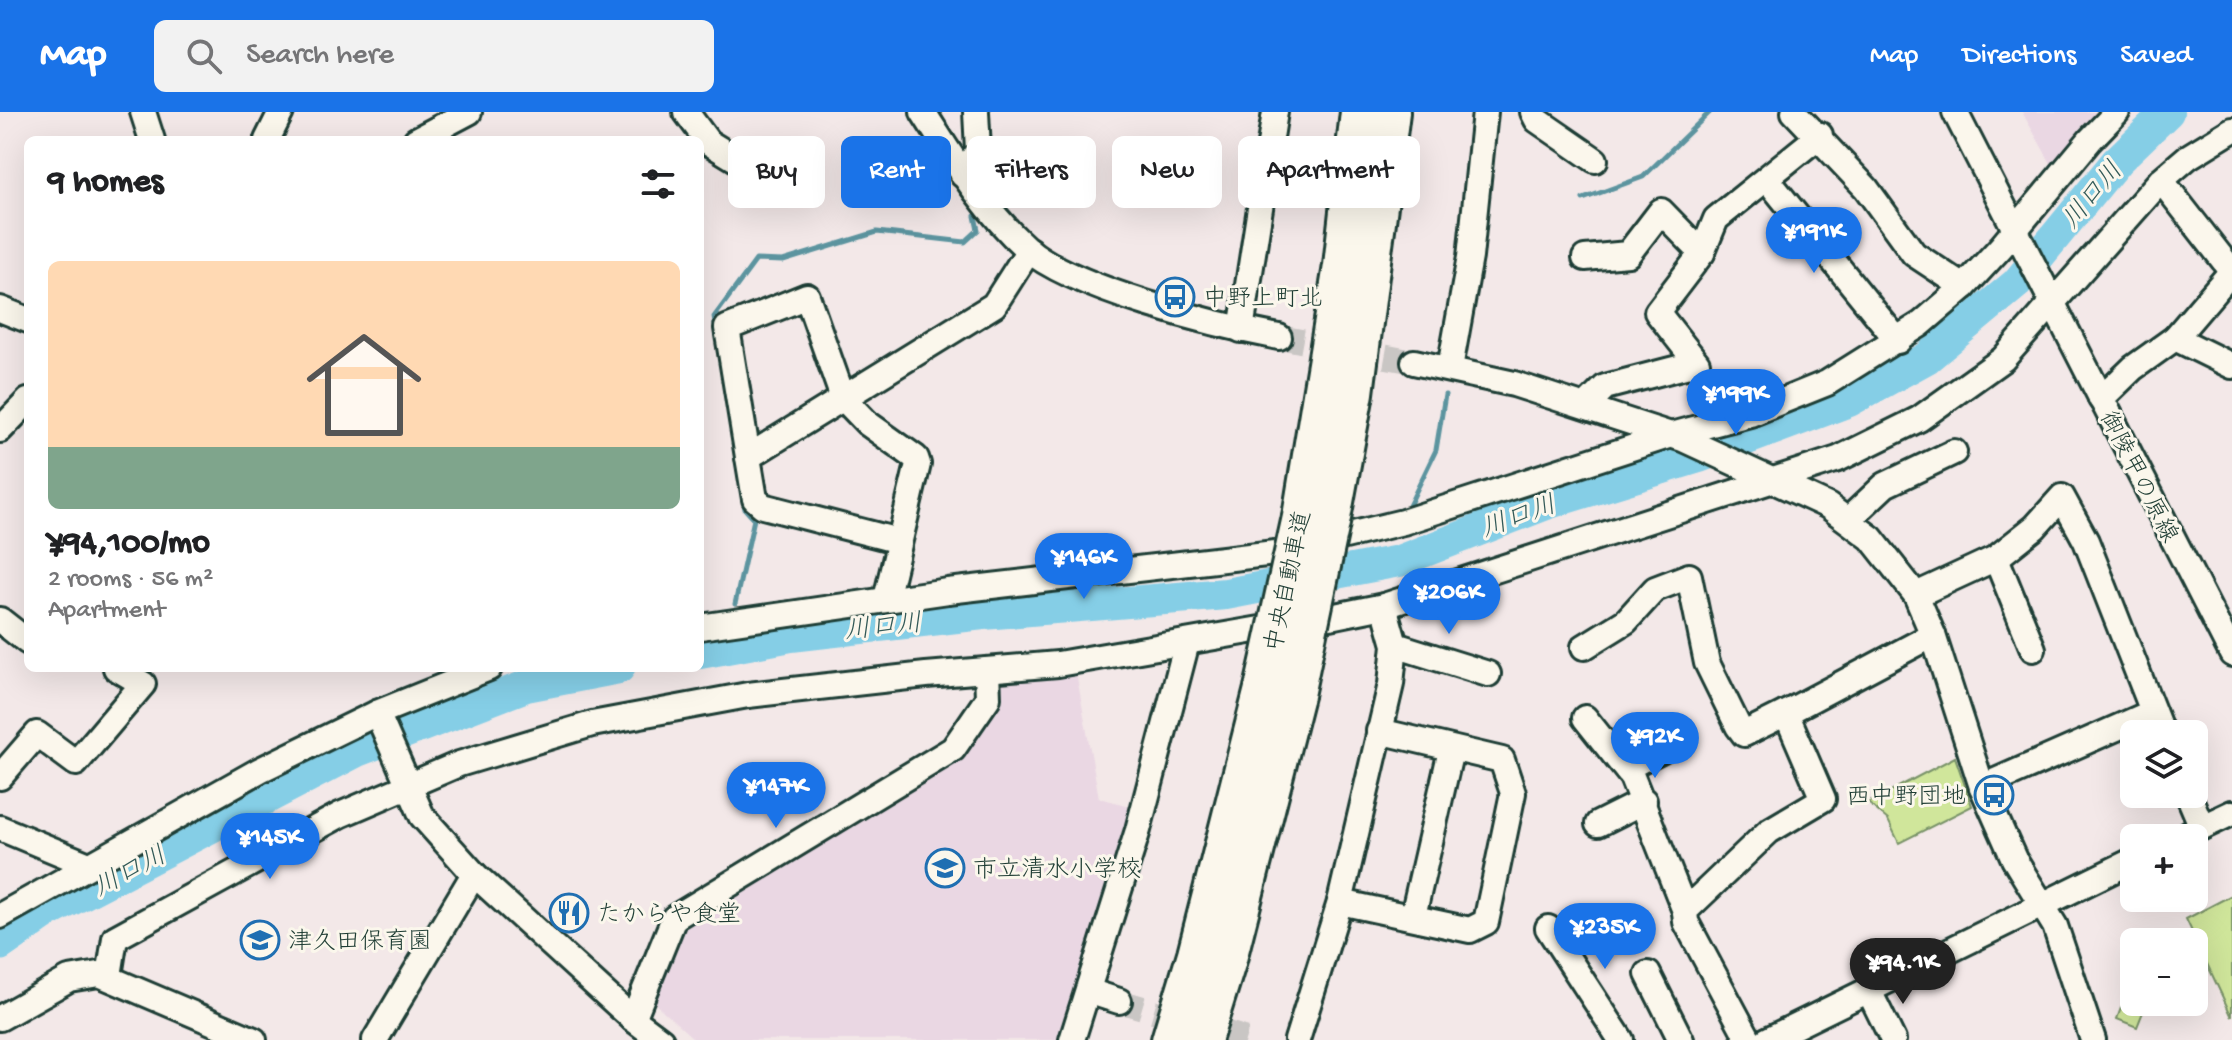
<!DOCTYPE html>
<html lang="en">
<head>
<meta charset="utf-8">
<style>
  :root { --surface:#fff; --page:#f2f2f2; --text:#202124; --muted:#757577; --line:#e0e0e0; --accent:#1a73e8 }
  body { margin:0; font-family:"Gochi Hand","Klee One",sans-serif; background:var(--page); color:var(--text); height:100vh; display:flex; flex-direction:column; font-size:30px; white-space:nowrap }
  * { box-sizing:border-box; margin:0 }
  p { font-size:26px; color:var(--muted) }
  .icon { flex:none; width:44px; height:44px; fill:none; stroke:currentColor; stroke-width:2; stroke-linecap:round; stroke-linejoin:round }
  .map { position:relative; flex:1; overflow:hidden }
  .panel { position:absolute; left:24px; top:24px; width:680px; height:536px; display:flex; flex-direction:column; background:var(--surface); border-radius:12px; box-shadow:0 8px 32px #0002 }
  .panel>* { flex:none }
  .hud { position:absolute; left:728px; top:24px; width:760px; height:72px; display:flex; gap:16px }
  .fabs { position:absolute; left:2120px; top:608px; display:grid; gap:16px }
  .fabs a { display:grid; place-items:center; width:88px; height:88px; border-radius:12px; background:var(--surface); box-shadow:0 8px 32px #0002; font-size:40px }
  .price { position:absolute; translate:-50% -68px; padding:0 18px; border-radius:28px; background:var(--accent); color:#fff; font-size:26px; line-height:52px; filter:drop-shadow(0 2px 4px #0008) }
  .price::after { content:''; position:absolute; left:50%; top:48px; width:24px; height:18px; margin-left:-12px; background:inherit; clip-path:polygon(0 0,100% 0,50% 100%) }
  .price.active { background:#222; color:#fff }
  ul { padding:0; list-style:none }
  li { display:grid; align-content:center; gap:16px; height:424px; padding:0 24px }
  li+li { border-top:2px solid var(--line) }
  li span { display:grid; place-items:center; height:248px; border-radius:12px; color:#555 }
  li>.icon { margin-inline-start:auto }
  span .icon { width:144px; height:144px; fill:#fffc; stroke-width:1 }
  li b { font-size:34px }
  h2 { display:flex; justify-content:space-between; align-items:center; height:96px; padding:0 24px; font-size:34px }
  .chip { padding:0 28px; border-radius:12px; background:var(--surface); box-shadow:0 8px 32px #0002; font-size:28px; line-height:72px }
  .chip.active { background:var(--accent); color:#fff }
  header { display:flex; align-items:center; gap:48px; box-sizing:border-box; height:112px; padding:0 40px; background:var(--accent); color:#fff }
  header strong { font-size:38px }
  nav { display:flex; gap:44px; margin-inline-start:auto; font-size:28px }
  .search { width:560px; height:72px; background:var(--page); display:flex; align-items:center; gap:20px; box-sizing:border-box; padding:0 28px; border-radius:12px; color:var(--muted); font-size:30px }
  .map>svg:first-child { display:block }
  .built { fill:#ead7e3 }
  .green { fill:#d0e69b; stroke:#789268; stroke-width:2 }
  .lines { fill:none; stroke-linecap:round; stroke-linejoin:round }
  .stream { stroke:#5c949f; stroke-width:5 }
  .river { stroke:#85cee6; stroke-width:32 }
  .minor-tunnel { stroke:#c9c6c4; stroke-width:24; stroke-dasharray:24 12; stroke-linecap:butt }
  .minor-casing { stroke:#1f3d34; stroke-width:30 }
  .highway-casing { stroke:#1f3d34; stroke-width:42 }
  .minor { stroke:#fbf7ec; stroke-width:24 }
  .highway { stroke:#fbf7ec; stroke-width:36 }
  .highway-bridge-casing { stroke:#1f3d34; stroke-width:42; stroke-linecap:butt }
  .highway-bridge { stroke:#fbf7ec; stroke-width:36 }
  .labels { text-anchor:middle; stroke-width:6; stroke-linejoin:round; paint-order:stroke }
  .poi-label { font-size:24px; fill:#1f3d34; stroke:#fbf7ec; text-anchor:start }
  .street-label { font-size:24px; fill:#1f3d34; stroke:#fbf7ec }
  .water-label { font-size:26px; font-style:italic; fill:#335a58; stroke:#fbf7ec }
</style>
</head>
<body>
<header>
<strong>Map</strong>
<div class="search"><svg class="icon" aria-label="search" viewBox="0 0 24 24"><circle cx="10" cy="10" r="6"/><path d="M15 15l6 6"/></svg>Search here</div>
<nav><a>Map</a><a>Directions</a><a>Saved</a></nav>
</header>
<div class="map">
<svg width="2232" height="928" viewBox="0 0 2232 928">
  <rect width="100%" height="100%" fill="#f3e8e8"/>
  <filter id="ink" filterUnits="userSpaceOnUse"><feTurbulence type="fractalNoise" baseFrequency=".0125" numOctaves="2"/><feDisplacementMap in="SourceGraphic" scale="16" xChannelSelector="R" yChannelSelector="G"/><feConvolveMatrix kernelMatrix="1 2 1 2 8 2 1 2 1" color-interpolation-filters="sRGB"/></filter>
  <g filter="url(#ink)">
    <g class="built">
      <path d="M2022 0H2104L2053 55Z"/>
      <path d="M1076 560 1099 686 1130 694 1060 928H695L651 888 678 819 961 642 996 571Z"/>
    </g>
    <g class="green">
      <path d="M1955 645 1972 694 1899 731 1888 708 1868 691Z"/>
      <path d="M2232 783V905L2186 807Z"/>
      <path d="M2134 860V890H2147L2137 915 2117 907Z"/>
    </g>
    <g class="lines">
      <g class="stream">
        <path d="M1583 87 1643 65 1710 0"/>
        <path d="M716 219 714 205 756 148 783 149 877 120 965 130 978 118 975 104"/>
        <path d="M1407 398 1436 338 1445 283"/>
        <path d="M735 492 754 407 745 397 743 387"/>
      </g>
      <g class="river">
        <path d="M700 541 791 524 983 502 1226 482 1399 449 1546 392 1699 345 1849 289 1927 246 2017 171 2117 49 2168 0"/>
        <path d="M0 833 48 800 357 639 526 574 619 556"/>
      </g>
      <g class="minor-tunnel">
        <path d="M1279 225 1414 250"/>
        <path d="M1119 889 1251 928"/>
      </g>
      <defs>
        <g id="minor">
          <path d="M143 0 152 28"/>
          <path d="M686 0 708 30 752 57"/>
          <path d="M923 0C954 48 983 97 1026 136 1073 177 1216 213 1279 225"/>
          <path d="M1533 0 1537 8 1595 48"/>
          <path d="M1794 0 1866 76 1914 142 1964 175"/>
          <path d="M1955 0 2232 542"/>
          <path d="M267 28 281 0"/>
          <path d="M416 28 469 0"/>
          <path d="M963 63 978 38 976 0"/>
          <path d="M1767 67 1898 229"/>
          <path d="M2161 68 2232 159"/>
          <path d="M1585 146 1628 142 1661 99 1702 141"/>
          <path d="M0 197 28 208"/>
          <path d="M1241 218 1275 0"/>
          <path d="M2175 226 2232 159"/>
          <path d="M1414 250 1514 272 1683 327 1828 394 1871 426 1916 483 1933 523 1982 675 2014 747 2055 814 2093 928"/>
          <path d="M1450 256 1470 145 1485 0"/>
          <path d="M2101 287 2133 256 2175 226 2232 254"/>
          <path d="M1586 294 1605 275 1697 251 1657 200 1702 141 1716 107 1820 23"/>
          <path d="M0 318 28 289"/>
          <path d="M748 345 727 216 807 184 843 286 867 311 916 346 918 352 886 487"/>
          <path d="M1849 407 1885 373 1954 340"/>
          <path d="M899 429 763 394 755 387 748 345 994 193 1029 138"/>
          <path d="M1996 446 2035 415 2062 385 2086 429 2162 622"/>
          <path d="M1916 483 1996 446 2033 537"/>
          <path d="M0 508 28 530"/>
          <path d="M700 515 948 479 1275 441 1403 410 1671 323 1750 302 1827 271 1921 212 1964 175 2001 135 2090 28 2117 0"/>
          <path d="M1395 533 1488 562"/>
          <path d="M1584 535 1626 509 1655 477 1689 464 1707 551 1738 614 1744 622 1786 601"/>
          <path d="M377 601 422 704 474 762 633 907 661 928"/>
          <path d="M1585 606 1632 665 1685 799"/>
          <path d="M1626 656 1663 637"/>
          <path d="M0 665 37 622 76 651 143 572 116 556"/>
          <path d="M1982 675 2153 600"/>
          <path d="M2188 682 2202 715"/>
          <path d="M1598 712 1644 689"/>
          <path d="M0 716 89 753"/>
          <path d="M2179 726 2232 701"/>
          <path d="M1340 790 1470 818 1486 810 1513 681 1502 648 1379 619"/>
          <path d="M0 804 260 658 377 601 489 556"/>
          <path d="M1413 804 1451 638"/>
          <path d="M1548 816 1621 928"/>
          <path d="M1648 862 1681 928"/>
          <path d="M109 864 115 826 340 703 459 652 592 612 748 583 926 563 1058 552 1330 505 1384 494 1838 347 1919 307 2003 247 2161 68 2188 45 2232 18"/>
          <path d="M1088 879 1119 889"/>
          <path d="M1870 881 1893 928"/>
          <path d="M0 906 69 867 99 862 254 928"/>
          <path d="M633 907 674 806 953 637 988 586 987 558"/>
          <path d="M375 928 474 762"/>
          <path d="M1072 928 1138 718 1187 530"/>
          <path d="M1297 928 1340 790 1391 572 1395 533 1384 494"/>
          <path d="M1749 928 1686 810 1685 799 1769 719 1823 687 1786 601 1933 523"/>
          <path d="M1767 928 2134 748"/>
        </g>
        <g id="highway">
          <path d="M1301 405 1342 154 1359 0"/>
          <path d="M1332 406 1355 281 1391 0"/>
          <path d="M1170 928 1196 842 1263 577"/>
          <path d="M1203 928 1227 851 1295 583"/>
        </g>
      </defs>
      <use href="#minor" class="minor-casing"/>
      <use href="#highway" class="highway-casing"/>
      <use href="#minor" class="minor"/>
      <use href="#highway" class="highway"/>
      <defs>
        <g id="highway-bridge">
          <path d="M1263 577 1301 405"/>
          <path d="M1295 583 1332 406"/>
        </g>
      </defs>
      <use href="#highway-bridge" class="highway-bridge-casing"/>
      <use href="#highway-bridge" class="highway-bridge"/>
    </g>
  </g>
  <defs>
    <symbol id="bus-ring" viewBox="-11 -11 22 22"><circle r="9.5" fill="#fbf7ec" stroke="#1f6fb2" stroke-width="1.5"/><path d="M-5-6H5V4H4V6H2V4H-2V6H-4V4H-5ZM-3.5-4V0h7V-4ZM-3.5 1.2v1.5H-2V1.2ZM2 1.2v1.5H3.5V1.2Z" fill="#1f6fb2"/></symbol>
    <symbol id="school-ring" viewBox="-11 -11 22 22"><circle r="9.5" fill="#fbf7ec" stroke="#1f6fb2" stroke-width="1.5"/><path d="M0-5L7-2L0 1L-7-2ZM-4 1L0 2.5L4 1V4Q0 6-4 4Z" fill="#1f6fb2"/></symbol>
    <symbol id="restaurant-ring" viewBox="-11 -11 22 22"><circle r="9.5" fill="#fbf7ec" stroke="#1f6fb2" stroke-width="1.5"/><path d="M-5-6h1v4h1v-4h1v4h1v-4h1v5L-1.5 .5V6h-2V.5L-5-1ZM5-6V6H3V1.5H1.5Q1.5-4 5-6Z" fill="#1f6fb2"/></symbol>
  </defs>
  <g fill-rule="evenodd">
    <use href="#bus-ring" x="1153" y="163" width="44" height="44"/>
    <use href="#bus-ring" x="1972" y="661" width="44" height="44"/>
    <use href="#school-ring" x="923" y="734" width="44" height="44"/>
    <use href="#restaurant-ring" x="547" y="779" width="44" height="44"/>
    <use href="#school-ring" x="238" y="806" width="44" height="44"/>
  </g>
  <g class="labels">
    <g class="poi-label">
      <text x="1203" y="193">中野上町北</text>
      <text x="1966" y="691" text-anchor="end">西中野団地</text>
      <text x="973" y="764">市立清水小学校</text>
      <text x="597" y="809">たからや食堂</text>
      <text x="288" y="836">津久田保育園</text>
    </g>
    <g class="street-label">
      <text transform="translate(2140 364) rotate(63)" y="8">御陵甲の原線</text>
      <text transform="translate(1287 469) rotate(-78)" y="8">中央自動車道</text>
    </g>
    <g class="water-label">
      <text transform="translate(2091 82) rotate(-50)" y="9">川口川</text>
      <text transform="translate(1518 403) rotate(-20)" y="9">川口川</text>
      <text transform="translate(883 513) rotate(-6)" y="9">川口川</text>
      <text transform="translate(129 758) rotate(-28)" y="9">川口川</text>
    </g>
  </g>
</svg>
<div class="fabs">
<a><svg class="icon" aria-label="layers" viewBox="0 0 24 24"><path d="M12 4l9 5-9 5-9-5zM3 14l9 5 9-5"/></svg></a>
<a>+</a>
<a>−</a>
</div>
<b class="price" style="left:1814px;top:163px">¥191K</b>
<b class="price" style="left:1736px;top:325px">¥199K</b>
<b class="price" style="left:1084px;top:489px">¥146K</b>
<b class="price" style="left:1449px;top:524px">¥206K</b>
<b class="price" style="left:1655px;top:668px">¥92K</b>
<b class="price" style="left:776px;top:718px">¥147K</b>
<b class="price" style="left:270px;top:769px">¥145K</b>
<b class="price" style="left:1605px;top:859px">¥235K</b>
<b class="price active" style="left:1903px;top:894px">¥94.1K</b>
<div class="hud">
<a class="chip">Buy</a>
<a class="chip active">Rent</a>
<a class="chip">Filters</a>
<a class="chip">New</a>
<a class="chip">Apartment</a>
</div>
<section class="panel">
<h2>9 homes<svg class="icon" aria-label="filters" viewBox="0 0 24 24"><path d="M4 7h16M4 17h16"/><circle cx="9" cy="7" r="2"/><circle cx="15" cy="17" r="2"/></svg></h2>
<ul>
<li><span style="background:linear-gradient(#ffd9b3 75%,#7fa58c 0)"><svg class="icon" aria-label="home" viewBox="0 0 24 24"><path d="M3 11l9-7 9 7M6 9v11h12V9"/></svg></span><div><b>¥94,100/mo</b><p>2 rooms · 56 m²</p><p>Apartment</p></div></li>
</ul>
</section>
</div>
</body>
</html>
